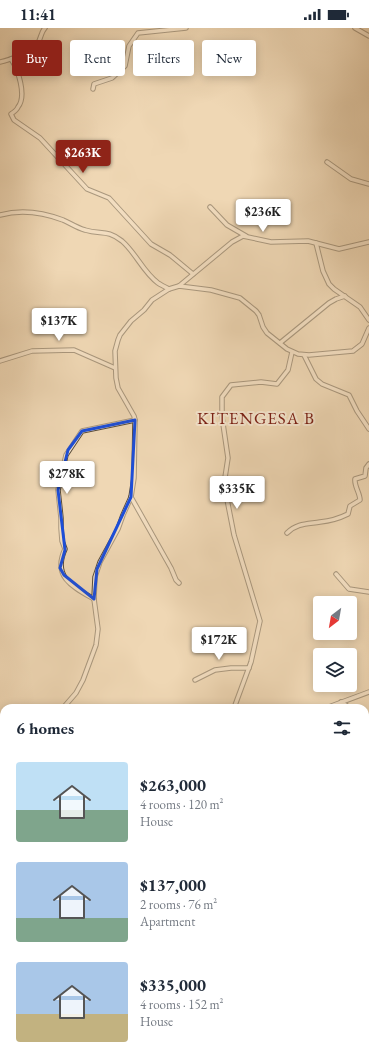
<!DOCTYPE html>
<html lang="en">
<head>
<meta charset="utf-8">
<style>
  :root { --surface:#fff; --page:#f2f2f3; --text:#1f2937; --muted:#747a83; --accent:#8f2418 }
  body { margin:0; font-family:"EB Garamond",serif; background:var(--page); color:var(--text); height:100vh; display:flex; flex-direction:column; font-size:15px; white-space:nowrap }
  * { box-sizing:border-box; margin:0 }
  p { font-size:13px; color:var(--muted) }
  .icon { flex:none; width:22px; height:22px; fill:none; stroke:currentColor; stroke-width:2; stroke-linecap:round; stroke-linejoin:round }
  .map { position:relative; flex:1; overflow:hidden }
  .drawer { position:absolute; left:0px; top:676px; width:369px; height:356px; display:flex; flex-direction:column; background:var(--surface); border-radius:12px 12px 0 0; box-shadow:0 2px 10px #0003 }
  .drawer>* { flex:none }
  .banner { position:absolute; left:12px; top:12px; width:345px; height:36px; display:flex; gap:8px }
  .needle { width:26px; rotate:211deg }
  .fabs { position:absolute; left:313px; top:568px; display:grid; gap:8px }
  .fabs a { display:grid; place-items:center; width:44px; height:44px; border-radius:4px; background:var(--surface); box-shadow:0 2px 10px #0003; font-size:20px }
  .price { position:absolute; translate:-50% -34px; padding:0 9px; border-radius:4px; background:#fff; color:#222; font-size:13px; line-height:26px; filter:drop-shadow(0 1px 2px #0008) }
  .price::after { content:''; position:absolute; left:50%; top:24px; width:12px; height:9px; margin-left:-6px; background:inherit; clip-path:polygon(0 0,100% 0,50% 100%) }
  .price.active { background:var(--accent); color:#fff }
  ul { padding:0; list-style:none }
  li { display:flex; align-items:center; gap:12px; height:100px; padding:0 16px }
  li span { display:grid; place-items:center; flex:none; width:112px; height:80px; border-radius:4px; color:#555 }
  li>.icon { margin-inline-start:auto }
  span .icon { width:48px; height:48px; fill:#fffc; stroke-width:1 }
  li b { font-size:17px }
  h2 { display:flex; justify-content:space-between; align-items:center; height:48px; padding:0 16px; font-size:17px }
  .chip { padding:0 14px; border-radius:4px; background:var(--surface); box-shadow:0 2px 10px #0003; font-size:14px; line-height:36px }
  .chip.active { background:var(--accent); color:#fff }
  .status { display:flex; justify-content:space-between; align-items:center; height:28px; padding:0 20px; background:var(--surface); direction:ltr }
  .status svg { height:11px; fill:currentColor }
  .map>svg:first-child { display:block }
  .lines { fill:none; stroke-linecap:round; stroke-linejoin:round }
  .minor-casing { stroke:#574b3b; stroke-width:5.5 }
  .minor { stroke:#f5e5ce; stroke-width:3.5 }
  .marked { fill:none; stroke:#1d4ed8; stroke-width:3; stroke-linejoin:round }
  .labels { text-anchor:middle; stroke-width:4; stroke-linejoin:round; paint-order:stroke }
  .quarter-label { font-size:17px; letter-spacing:1px; fill:#7a1f14; stroke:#f5e5ce }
</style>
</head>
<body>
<div class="status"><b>11:41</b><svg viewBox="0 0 49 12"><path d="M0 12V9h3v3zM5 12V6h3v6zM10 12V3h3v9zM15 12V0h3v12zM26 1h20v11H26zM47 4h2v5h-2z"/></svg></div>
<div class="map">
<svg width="369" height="1032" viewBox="0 0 369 1032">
  <rect width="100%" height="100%" fill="#efd7b4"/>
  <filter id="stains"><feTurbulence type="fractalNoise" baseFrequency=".005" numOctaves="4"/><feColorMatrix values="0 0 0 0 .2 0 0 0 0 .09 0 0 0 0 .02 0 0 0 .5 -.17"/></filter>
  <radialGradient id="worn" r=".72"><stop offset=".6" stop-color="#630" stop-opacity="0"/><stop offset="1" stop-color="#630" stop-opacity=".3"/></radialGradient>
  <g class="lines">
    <defs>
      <g id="minor">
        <path d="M355 0 369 8"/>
        <path d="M11 31C18 41 27 68 18 79 17 82 14 84 11 86L14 92 40 110 87 161 109 170 151 216 170 227 193 246"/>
        <path d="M0 34C10 32 33 23 38 15 41 10 41 4 45 0"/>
        <path d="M93 61 94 56 112 50 125 38 129 18 138 5 186 0"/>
        <path d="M327 134 351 151 369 156"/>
        <path d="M210 179 227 197 246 208"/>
        <path d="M0 187C22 181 42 184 63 192 70 195 77 200 85 202 101 207 107 201 122 213 136 225 143 244 158 255 161 257 165 259 169 261"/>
        <path d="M316 215 323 243 329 256 334 261 360 279 369 292"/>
        <path d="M179 258 232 214 243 208 271 214 308 213 339 221 369 214"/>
        <path d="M280 315 329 275 336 271 345 268"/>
        <path d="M304 327 316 351 322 356 349 367 357 383 369 401"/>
        <path d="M0 333 32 323 74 322 115 340"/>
        <path d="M131 469 171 540 176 552 179 555"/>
        <path d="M287 505C297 495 308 496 320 494 330 493 340 490 348 486L350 478 360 472C360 465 354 458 355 451L365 448 366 440 369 436"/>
        <path d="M336 546 349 561 369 564"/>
        <path d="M94 571C73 559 52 549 65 521L62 513 61 500V490L58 462 66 427 82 403 135 392"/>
        <path d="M195 652 215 642 231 640H249"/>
        <path d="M341 674 350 680"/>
        <path d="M63 680 76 665 83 652 96 617 98 601 94 571 95 549 100 534 118 501 123 487 131 469 134 450 135 392 134 388 118 360 116 350 115 323 118 312 120 307 131 293 144 282 152 272 169 261 179 258 211 262 240 270 256 283 259 287 263 299 267 305 287 321 298 326 309 327 353 323 362 316 369 300"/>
        <path d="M234 680 251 634 260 593 234 507 224 456 228 430 222 389V369L231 357 261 354 277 356 288 342 292 324"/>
        <path d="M326 680 369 664"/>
        <path d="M365 689 369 691"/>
        <path d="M0 772 4 768"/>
        <path d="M365 873 369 864"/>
        <path d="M365 989 369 985"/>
        <path d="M307 1028 311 1032"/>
        <path d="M3 1032 5 1028"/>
        <path d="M319 1032 324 1028"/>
      </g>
    </defs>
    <use href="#minor" class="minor-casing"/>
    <use href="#minor" class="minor"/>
  </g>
  <path d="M0 0H369V1032H0ZM135 392 131 469 97 541 94 571 64 547 60 540 65 522 58 462 68 422 82 403Z" fill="#efd7b4" fill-opacity=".55" fill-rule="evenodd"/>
  <path class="marked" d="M135 392 131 469 97 541 94 571 64 547 60 540 65 522 58 462 68 422 82 403Z"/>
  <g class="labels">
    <g class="quarter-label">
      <text x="256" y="396">KITENGESA B</text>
    </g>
  </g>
  <rect width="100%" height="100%" filter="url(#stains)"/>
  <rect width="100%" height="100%" fill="url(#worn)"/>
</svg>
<div class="fabs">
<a><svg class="needle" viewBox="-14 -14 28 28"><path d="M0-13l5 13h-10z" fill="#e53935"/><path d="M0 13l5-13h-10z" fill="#747a83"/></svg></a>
<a><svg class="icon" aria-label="layers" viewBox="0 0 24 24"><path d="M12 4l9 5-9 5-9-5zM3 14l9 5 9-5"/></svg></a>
</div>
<b class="price active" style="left:83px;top:146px">$263K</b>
<b class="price" style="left:263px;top:205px">$236K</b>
<b class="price" style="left:59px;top:314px">$137K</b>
<b class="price" style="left:67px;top:467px">$278K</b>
<b class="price" style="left:237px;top:482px">$335K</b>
<b class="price" style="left:219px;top:633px">$172K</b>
<div class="banner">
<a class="chip active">Buy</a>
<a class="chip">Rent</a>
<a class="chip">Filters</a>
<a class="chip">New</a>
</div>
<section class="drawer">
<h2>6 homes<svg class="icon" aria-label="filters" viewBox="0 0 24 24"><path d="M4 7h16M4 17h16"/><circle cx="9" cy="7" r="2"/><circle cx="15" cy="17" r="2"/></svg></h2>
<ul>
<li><span style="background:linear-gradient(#bfe0f5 60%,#7fa58c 0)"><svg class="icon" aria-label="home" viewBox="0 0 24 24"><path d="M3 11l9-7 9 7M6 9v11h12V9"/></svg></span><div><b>$263,000</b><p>4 rooms · 120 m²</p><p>House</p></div></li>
<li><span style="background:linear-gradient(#a9c7e8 70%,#7fa58c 0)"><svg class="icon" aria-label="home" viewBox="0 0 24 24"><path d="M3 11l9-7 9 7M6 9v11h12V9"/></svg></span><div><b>$137,000</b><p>2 rooms · 76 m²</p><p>Apartment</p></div></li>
<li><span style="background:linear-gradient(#a9c7e8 65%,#c2b280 0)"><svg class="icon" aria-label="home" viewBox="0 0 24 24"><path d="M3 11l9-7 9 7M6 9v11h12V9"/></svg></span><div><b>$335,000</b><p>4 rooms · 152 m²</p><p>House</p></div></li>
</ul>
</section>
</div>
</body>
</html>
